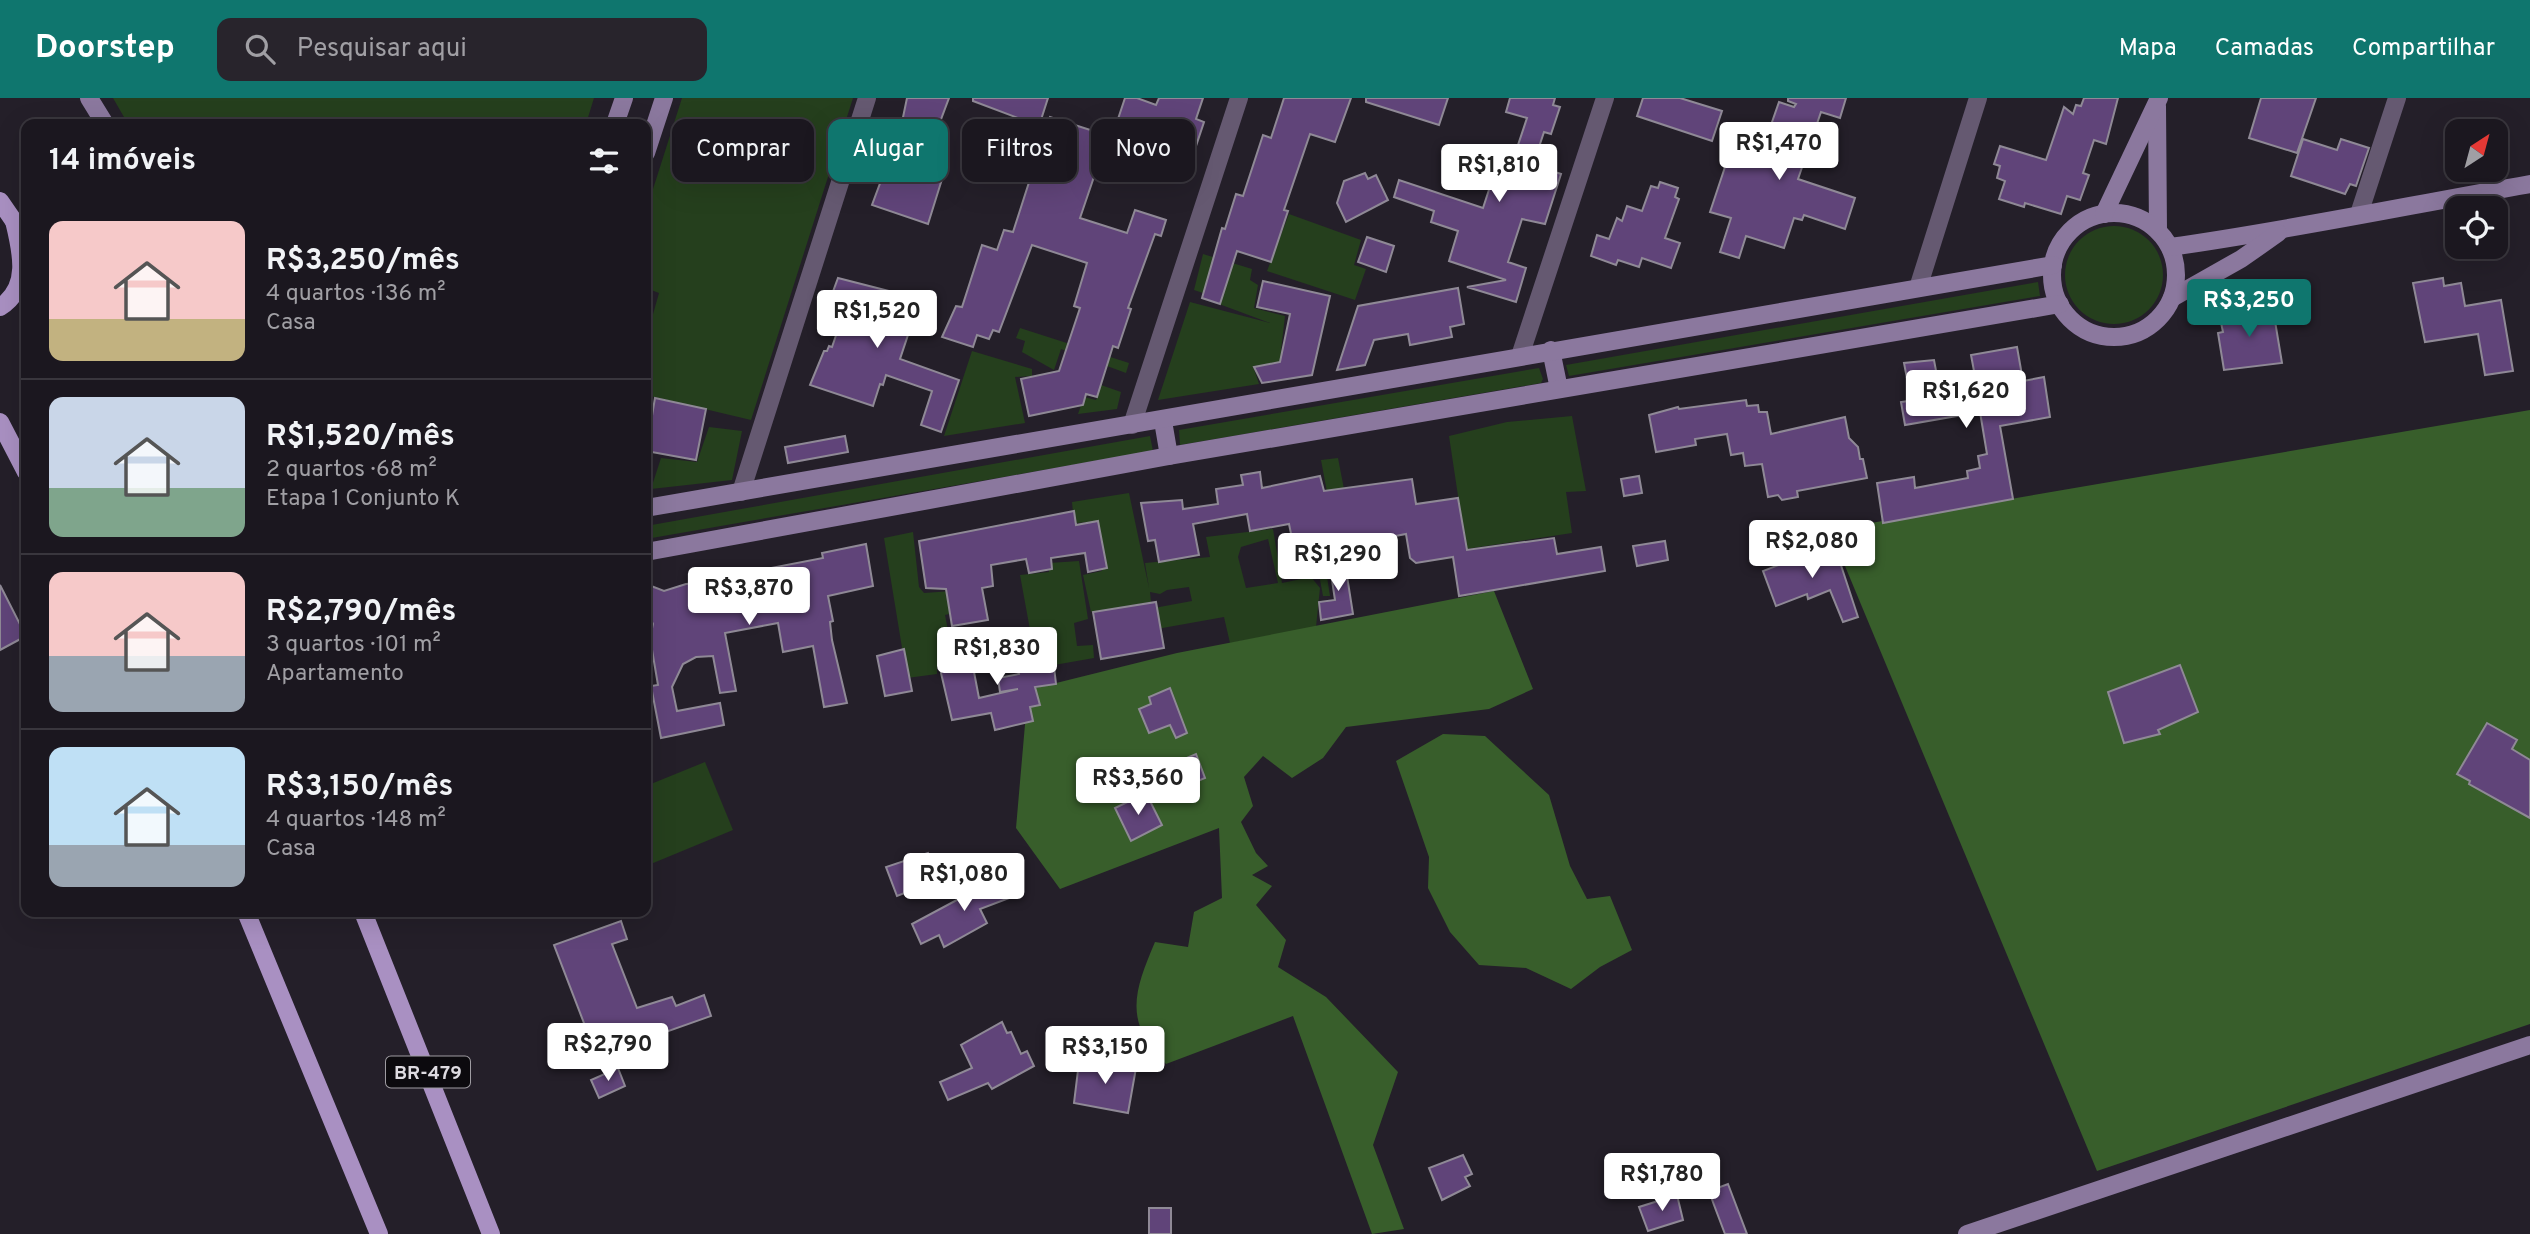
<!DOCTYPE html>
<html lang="pt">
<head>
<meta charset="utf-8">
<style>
  :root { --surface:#1b171f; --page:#28242c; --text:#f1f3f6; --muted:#a09fa4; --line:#39363d; --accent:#0f766e }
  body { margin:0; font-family:Overpass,sans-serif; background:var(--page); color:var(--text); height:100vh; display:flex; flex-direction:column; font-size:26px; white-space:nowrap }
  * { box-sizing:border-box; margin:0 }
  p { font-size:23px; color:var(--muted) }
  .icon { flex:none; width:38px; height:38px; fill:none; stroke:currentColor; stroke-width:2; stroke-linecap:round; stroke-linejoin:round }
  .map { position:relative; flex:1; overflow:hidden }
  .side { position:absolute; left:21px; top:21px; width:630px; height:798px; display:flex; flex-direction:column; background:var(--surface); border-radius:14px; box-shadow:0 7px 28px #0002,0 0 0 2px var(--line) }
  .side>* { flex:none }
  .hud { position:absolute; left:672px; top:21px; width:665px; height:63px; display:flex; gap:14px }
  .needle { width:46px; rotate:36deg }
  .controls { position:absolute; left:2445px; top:21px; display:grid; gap:14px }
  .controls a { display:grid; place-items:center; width:63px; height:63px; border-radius:14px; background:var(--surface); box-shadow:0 7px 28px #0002,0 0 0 2px var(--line); font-size:35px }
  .price { position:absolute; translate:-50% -60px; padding:0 16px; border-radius:7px; background:#fff; color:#222; font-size:23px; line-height:46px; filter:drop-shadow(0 2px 4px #0008) }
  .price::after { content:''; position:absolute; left:50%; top:42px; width:21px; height:16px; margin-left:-10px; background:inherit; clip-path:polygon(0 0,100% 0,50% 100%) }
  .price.selected { background:var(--accent); color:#fff }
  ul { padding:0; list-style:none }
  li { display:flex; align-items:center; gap:21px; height:175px; padding:0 28px }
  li+li { border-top:2px solid var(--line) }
  li span { display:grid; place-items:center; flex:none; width:196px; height:140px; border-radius:14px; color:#555 }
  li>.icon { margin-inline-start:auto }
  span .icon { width:84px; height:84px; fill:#fffc; stroke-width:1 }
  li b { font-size:30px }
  h2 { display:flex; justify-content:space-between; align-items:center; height:84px; padding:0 28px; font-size:30px }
  .chip { padding:0 24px; border-radius:14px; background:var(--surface); box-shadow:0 7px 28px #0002,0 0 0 2px var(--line); font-size:24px; line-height:63px }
  .chip.selected { background:var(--accent); color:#fff }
  header { display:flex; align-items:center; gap:42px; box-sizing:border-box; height:98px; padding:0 35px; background:var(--accent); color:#fff }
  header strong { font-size:33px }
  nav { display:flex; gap:38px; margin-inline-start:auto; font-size:24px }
  .search { width:490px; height:63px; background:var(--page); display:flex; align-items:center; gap:18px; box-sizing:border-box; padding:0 24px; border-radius:14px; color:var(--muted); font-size:26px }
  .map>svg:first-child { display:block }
  .green { fill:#253f1d; fill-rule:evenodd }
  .forest { fill:#385e2b }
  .building { fill:#604479; stroke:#8f8996; stroke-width:2 }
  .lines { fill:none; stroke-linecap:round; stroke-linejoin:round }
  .street { stroke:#655971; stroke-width:18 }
  .secondary { stroke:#8b789e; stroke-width:18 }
  .primary { stroke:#a990c2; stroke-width:18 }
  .labels { text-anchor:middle; stroke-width:7; stroke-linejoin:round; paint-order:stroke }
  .shield { fill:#0c0a0e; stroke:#9f9ca2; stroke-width:2 }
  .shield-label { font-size:19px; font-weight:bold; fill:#dedbe1 }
</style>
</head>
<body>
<header>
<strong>Doorstep</strong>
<div class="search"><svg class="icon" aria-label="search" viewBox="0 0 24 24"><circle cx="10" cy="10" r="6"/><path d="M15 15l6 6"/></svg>Pesquisar aqui</div>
<nav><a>Mapa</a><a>Camadas</a><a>Compartilhar</a></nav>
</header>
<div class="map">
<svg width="2530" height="1136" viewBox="0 0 2530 1136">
  <rect width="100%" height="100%" fill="#241f29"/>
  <g class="green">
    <path d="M113 0H594L586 26H370L357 21 355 26H128Z"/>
    <path d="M682 0H853L751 322 650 298 646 332V226L650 227 659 195 646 190V113Z"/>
    <path d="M1289 116 1361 142 1354 167 1366 171 1355 202 1267 173Z"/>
    <circle cx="2114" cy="177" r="49"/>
    <path d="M1203 156 1252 171 1250 182 1258 187 1254 210 1285 218 1281 252 1305 261 1253 268 1259 286 1158 302 1190 204 1270 225 1219 206 1221 201 1194 192Z"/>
    <path d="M2038 184 2040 198 1569 278 1566 267Z"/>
    <path d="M1020 230 1129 265 1126 275 1061 251 1054 272 1022 254 1025 243 1016 240Z"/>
    <path d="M972 253 1032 271V278L1015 279 1025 325 944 338Z"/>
    <path d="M1539 270 1543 281 1541 285 1180 347 1179 332Z"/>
    <path d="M1101 287 1121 294 1117 311 1078 316 1084 299 1096 302Z"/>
    <path d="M1572 318 1586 393 1566 394 1572 435 1466 451 1449 338 1507 324Z"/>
    <path d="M709 329 742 333 732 382 651 391 661 360 697 364Z"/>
    <path d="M1150 338 1153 353 646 441V428Z"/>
    <path d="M1338 360 1351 427 1350 444 1390 440 1391 460 1340 463 1321 362Z"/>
    <path d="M1129 395 1149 490 1145 465 1210 459 1206 439 1273 431 1282 485 1311 479 1320 490 1316 529 1230 545 1224 519 1157 531 1154 510 1192 503 1189 489 1167 492 1160 496 1150 494 1151 504 1091 514 1083 477 1102 473 1094 424 1074 425 1072 404ZM1268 441 1278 485 1246 490 1238 459 1241 449Z"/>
    <path d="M913 434 919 489 924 495 952 493 958 514 945 517 952 553H945L948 567 937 568V576L907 580 884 440Z"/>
    <path d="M1330 446 1337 464 1325 466 1330 498H1323L1314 449Z"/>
    <path d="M1079 463 1088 521 1074 525 1077 548 1093 547 1094 560 1037 570 1020 477 1049 474V465Z"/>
    <path d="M705 664 733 732 646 768V688Z"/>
  </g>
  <g class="forest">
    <path d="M2530 312V926L2097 1073 1830 432Z"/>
    <path d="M1494 493 1533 591 1489 611 1346 629 1323 660 1292 680 1263 658 1244 679 1253 708 1241 724 1256 755 1268 768 1252 777 1272 788 1256 807 1286 842 1278 869 1326 899 1398 974 1373 1047 1404 1131 1372 1136 1293 918 1166 966C1123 925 1134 893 1155 844L1188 849 1194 814 1222 800 1219 730 1060 791 1016 730 1028 592 1177 555Z"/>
    <path d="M1443 636 1485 638 1549 697 1570 768 1587 801 1610 798 1632 852 1600 869 1571 891 1526 870 1479 867 1450 834 1428 790 1429 759 1396 663Z"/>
  </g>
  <g class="building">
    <path d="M907 0H949L922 72 943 78 928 126 872 107 901 29Z"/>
    <path d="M973 0H1048L1039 28 973 3Z"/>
    <path d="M1125 0H1137L1156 7 1159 0H1203L1196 21 1204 24 1188 72 1165 64 1168 56 1128 44 1117 77 1097 70 1080 120 1127 135 1135 112 1166 122 1161 138 1155 136 1128 210 1131 211 1118 250 1113 248 1097 299 1086 296 1083 307 1029 318 1021 281 1059 273 1080 210 1074 208 1087 165 1032 147 999 234 993 232 989 241 977 237 973 249 942 239 956 208 962 209 982 147 997 152 1004 132 1013 134 1050 19 1112 39Z"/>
    <path d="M1284 0H1351L1335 44 1310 36 1284 112 1288 113 1271 164 1237 153 1220 206 1202 200 1222 130 1225 131 1236 96 1243 98 1263 37 1271 40Z"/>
    <path d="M1366 0H1448L1439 27 1366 4Z"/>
    <path d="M1510 0H1555L1553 7 1560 9 1551 36 1544 34 1533 67 1561 76 1545 126 1522 121 1508 164 1526 170 1516 204 1467 189 1506 182 1449 163 1458 133 1431 124 1434 113 1394 99 1399 82 1483 110 1500 58 1513 62 1527 20 1506 14Z"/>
    <path d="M1643 0H1680L1722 13 1712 43 1637 18Z"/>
    <path d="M1788 0H1846L1840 20 1821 14 1798 81 1855 100 1845 131 1804 117 1802 122 1794 120 1784 150 1746 138 1739 160 1720 154 1731 120 1710 114 1729 57 1757 67 1779 4 1794 9 1796 6 1788 3Z"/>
    <path d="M2084 0H2118L2106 46 2094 42 2083 75 2089 77 2080 102 2067 98 2061 116 2025 105 2024 109 1999 101 2005 83 1997 80 2000 68 1994 66 2000 48 2046 62 2064 9 2073 16 2076 7 2081 8Z"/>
    <path d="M2261 0H2316L2297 55 2249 40Z"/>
    <path d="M2303 41 2337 52 2341 41 2369 50 2356 88 2350 86 2345 96 2291 78Z"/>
    <path d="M1365 75 1368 81 1376 77 1388 102 1346 124 1337 105 1344 83Z"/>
    <path d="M1660 84 1678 90 1675 99 1679 101 1665 140 1680 145 1671 170 1642 160 1639 169 1618 162 1616 167 1591 158 1597 137 1609 141 1617 120 1622 123 1627 108 1642 113 1651 88 1658 90Z"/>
    <path d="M1367 139 1394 148 1386 174 1358 164Z"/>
    <path d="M838 180 920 201 900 261 959 282 941 334 921 327 932 293 886 277 883 287 880 286 873 308 810 287 824 253H827L829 248 832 249 843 217 827 210Z"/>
    <path d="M2443 180 2444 188 2461 185 2465 208 2501 202 2513 273 2485 277 2478 236 2425 244 2413 185Z"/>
    <path d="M1263 183 1330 198 1312 277 1262 285 1254 269 1280 264 1290 216 1257 209Z"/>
    <path d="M1458 190 1464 226 1450 229 1452 239 1410 247 1408 236 1374 242 1365 267 1337 272 1358 208Z"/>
    <path d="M2258 209V213L2273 211 2282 265 2224 272 2218 235 2223 234 2219 215Z"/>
    <path d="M2017 249 2023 283 2044 279 2050 319 2000 328 2013 401 1883 425 1877 385 1914 379 1915 390 1968 380 1967 373 1980 370 1978 358 1987 356 1980 314 1905 327 1901 304 1908 303 1909 291 1904 265 1934 262 1937 278 1974 273 1971 257Z"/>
    <path d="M655 300 706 311 696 362 646 353Z"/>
    <path d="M1746 302 1747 308 1758 307 1759 314H1767L1771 336 1845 319 1849 340 1858 349 1860 361H1863L1867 380 1797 393 1798 399 1782 402 1778 397 1768 399 1762 366 1745 368 1743 355 1731 357 1727 336 1695 341 1696 347 1656 354 1649 317 1678 309 1679 311Z"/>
    <path d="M845 338 848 354 788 365 785 349Z"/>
    <path d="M1260 374 1262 390 1320 378 1324 393 1412 381 1416 406 1458 400 1467 452 1554 440 1557 456 1601 449 1605 473 1459 498 1453 459 1416 465 1410 460 1406 436 1327 451 1326 444 1294 450 1289 426 1250 433 1247 416 1193 426 1199 457 1159 464 1155 442 1148 443 1141 405 1182 402 1183 411 1218 406 1216 391 1243 387 1241 377Z"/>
    <path d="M1639 378 1642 395 1624 398 1621 381Z"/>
    <path d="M1074 413 1076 427 1098 423 1107 470 1088 474 1085 455 1051 460 1052 471 1029 475 1026 461 991 467 993 488 982 490 988 522 952 528 946 491 926 490 919 443Z"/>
    <path d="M1665 443 1668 462 1637 468 1633 448Z"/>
    <path d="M866 446 873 488 828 498 833 523 830 524 832 542 847 605 824 609 813 548 783 554 778 525 725 535 736 593 720 595 713 558 696 559 683 566 672 589 677 613 720 605 724 627 661 640 651 588 658 587 650 540 653 526 646 512V486L664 493 686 486 738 482 774 489 771 470 823 460 822 455Z"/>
    <path d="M1834 446 1858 519 1843 524 1830 492 1808 501 1807 496 1776 508 1763 473Z"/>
    <path d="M1344 459 1353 516 1321 522 1319 504 1335 502 1329 462Z"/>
    <path d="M0 487 26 538 0 552Z"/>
    <path d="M1156 504 1164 550 1101 561 1093 514Z"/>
    <path d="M1032 534 1039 572 1054 569 1056 586 1035 589 1040 607 1030 609 1033 623 995 632 991 615 952 622 941 575V568L953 567 951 552 969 548 979 600 1018 591 1000 594 998 580 1019 576 1012 537Z"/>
    <path d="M904 551 912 593 885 598 877 558Z"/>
    <path d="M2180 567 2198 614 2158 632 2160 636 2124 645 2108 594Z"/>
    <path d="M1170 590 1187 635 1176 640 1170 627 1149 635 1139 611 1151 606 1149 599Z"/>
    <path d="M2487 625 2517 642 2512 651 2530 662V720L2469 686 2470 683 2457 676Z"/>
    <path d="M1196 656 1205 680 1186 688 1177 664Z"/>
    <path d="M1146 695 1162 727 1131 743 1115 710Z"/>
    <path d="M928 755 938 782 897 798 886 769Z"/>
    <path d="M1009 774 1017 797 980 811 987 825 944 849 939 837 921 846 912 826Z"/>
    <path d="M621 823 627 841 612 846 637 910 672 899 676 908 704 897 711 918 612 953 607 941 592 946 554 847Z"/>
    <path d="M1002 924 1007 935 1011 934 1021 956 1027 953 1034 968 992 991 988 985 948 1002 940 984 972 970 961 947Z"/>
    <path d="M1079 964 1136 970 1128 1015 1074 1005Z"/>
    <path d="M618 970 625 988 599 1000 591 982Z"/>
    <path d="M1463 1057 1472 1076 1465 1079 1470 1088 1442 1102 1429 1070Z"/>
    <path d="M1728 1086 1747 1136H1725L1714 1107 1709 1093Z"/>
    <path d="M1677 1097 1683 1122 1648 1133 1639 1109Z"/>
    <rect x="1149" y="1110" width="22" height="26"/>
  </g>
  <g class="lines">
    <g class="street">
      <path d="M2359 116 2397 0"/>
      <path d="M1918 190 1978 0"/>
      <path d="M1520 258 1605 0"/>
      <path d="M1132 327 1239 0"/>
      <path d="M741 394 867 0"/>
    </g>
    <g class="secondary">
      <path d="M89 0 105 26"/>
      <path d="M2157 8 2158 133"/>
      <path d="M615 26 624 0"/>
      <path d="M646 55 664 0"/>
      <circle cx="2114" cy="177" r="62"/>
      <path d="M2104 116 2159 0"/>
      <path d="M2170 149C2291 132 2410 107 2530 86"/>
      <path d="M2172 200 2241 161 2278 135"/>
      <path d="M1551 252 1559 291"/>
      <path d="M1163 323 1169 358"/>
      <path d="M646 410 2053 167"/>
      <path d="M646 454 1169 358 2060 206"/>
      <path d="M1967 1136 2530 947"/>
    </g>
    <g class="primary">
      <path d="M0 103 20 132"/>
      <path d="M0 209C31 190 21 152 14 123"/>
      <path d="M0 324 26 374"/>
      <path d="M246 814 379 1136"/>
      <path d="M363 814 491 1136"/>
    </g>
  </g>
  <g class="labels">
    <rect class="shield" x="386" y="958.5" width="84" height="31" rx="5"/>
    <g class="shield-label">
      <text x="428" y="981">BR-479</text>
    </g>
  </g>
</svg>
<div class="controls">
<a><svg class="needle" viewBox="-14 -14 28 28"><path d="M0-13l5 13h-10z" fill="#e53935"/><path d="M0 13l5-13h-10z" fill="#a09fa4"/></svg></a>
<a><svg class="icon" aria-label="locate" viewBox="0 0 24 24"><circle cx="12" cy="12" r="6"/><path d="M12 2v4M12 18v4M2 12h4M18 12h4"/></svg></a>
</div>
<b class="price" style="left:1779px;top:84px">R$1,470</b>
<b class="price" style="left:1499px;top:106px">R$1,810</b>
<b class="price selected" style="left:2249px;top:241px">R$3,250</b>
<b class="price" style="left:877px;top:252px">R$1,520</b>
<b class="price" style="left:1966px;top:332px">R$1,620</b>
<b class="price" style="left:1812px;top:482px">R$2,080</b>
<b class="price" style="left:1338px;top:495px">R$1,290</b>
<b class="price" style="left:749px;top:529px">R$3,870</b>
<b class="price" style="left:997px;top:589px">R$1,830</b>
<b class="price" style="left:1138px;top:719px">R$3,560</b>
<b class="price" style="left:964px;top:815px">R$1,080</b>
<b class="price" style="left:608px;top:985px">R$2,790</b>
<b class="price" style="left:1105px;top:988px">R$3,150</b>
<b class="price" style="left:1662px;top:1115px">R$1,780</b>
<div class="hud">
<a class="chip">Comprar</a>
<a class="chip selected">Alugar</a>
<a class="chip">Filtros</a>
<a class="chip">Novo</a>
</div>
<section class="side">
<h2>14 imóveis<svg class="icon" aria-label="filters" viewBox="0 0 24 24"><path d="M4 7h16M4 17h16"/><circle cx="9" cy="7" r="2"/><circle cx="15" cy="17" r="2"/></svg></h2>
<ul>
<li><span style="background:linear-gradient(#f6c9c9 70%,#c2b280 0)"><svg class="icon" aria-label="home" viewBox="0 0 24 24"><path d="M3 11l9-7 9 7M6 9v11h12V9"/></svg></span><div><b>R$3,250/mês</b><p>4 quartos · 136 m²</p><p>Casa</p></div></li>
<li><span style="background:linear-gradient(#c9d6e8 65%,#7fa58c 0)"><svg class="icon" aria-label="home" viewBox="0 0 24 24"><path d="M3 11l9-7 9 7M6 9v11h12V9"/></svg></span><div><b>R$1,520/mês</b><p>2 quartos · 68 m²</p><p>Etapa 1 Conjunto K</p></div></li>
<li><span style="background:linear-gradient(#f6c9c9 60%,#9aa5b1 0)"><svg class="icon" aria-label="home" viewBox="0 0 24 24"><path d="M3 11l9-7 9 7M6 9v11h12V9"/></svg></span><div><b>R$2,790/mês</b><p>3 quartos · 101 m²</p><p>Apartamento</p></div></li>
<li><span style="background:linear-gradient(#bfe0f5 70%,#9aa5b1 0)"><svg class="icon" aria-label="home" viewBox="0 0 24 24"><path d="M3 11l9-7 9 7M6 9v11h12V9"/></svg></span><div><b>R$3,150/mês</b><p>4 quartos · 148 m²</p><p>Casa</p></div></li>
</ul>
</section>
</div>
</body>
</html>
